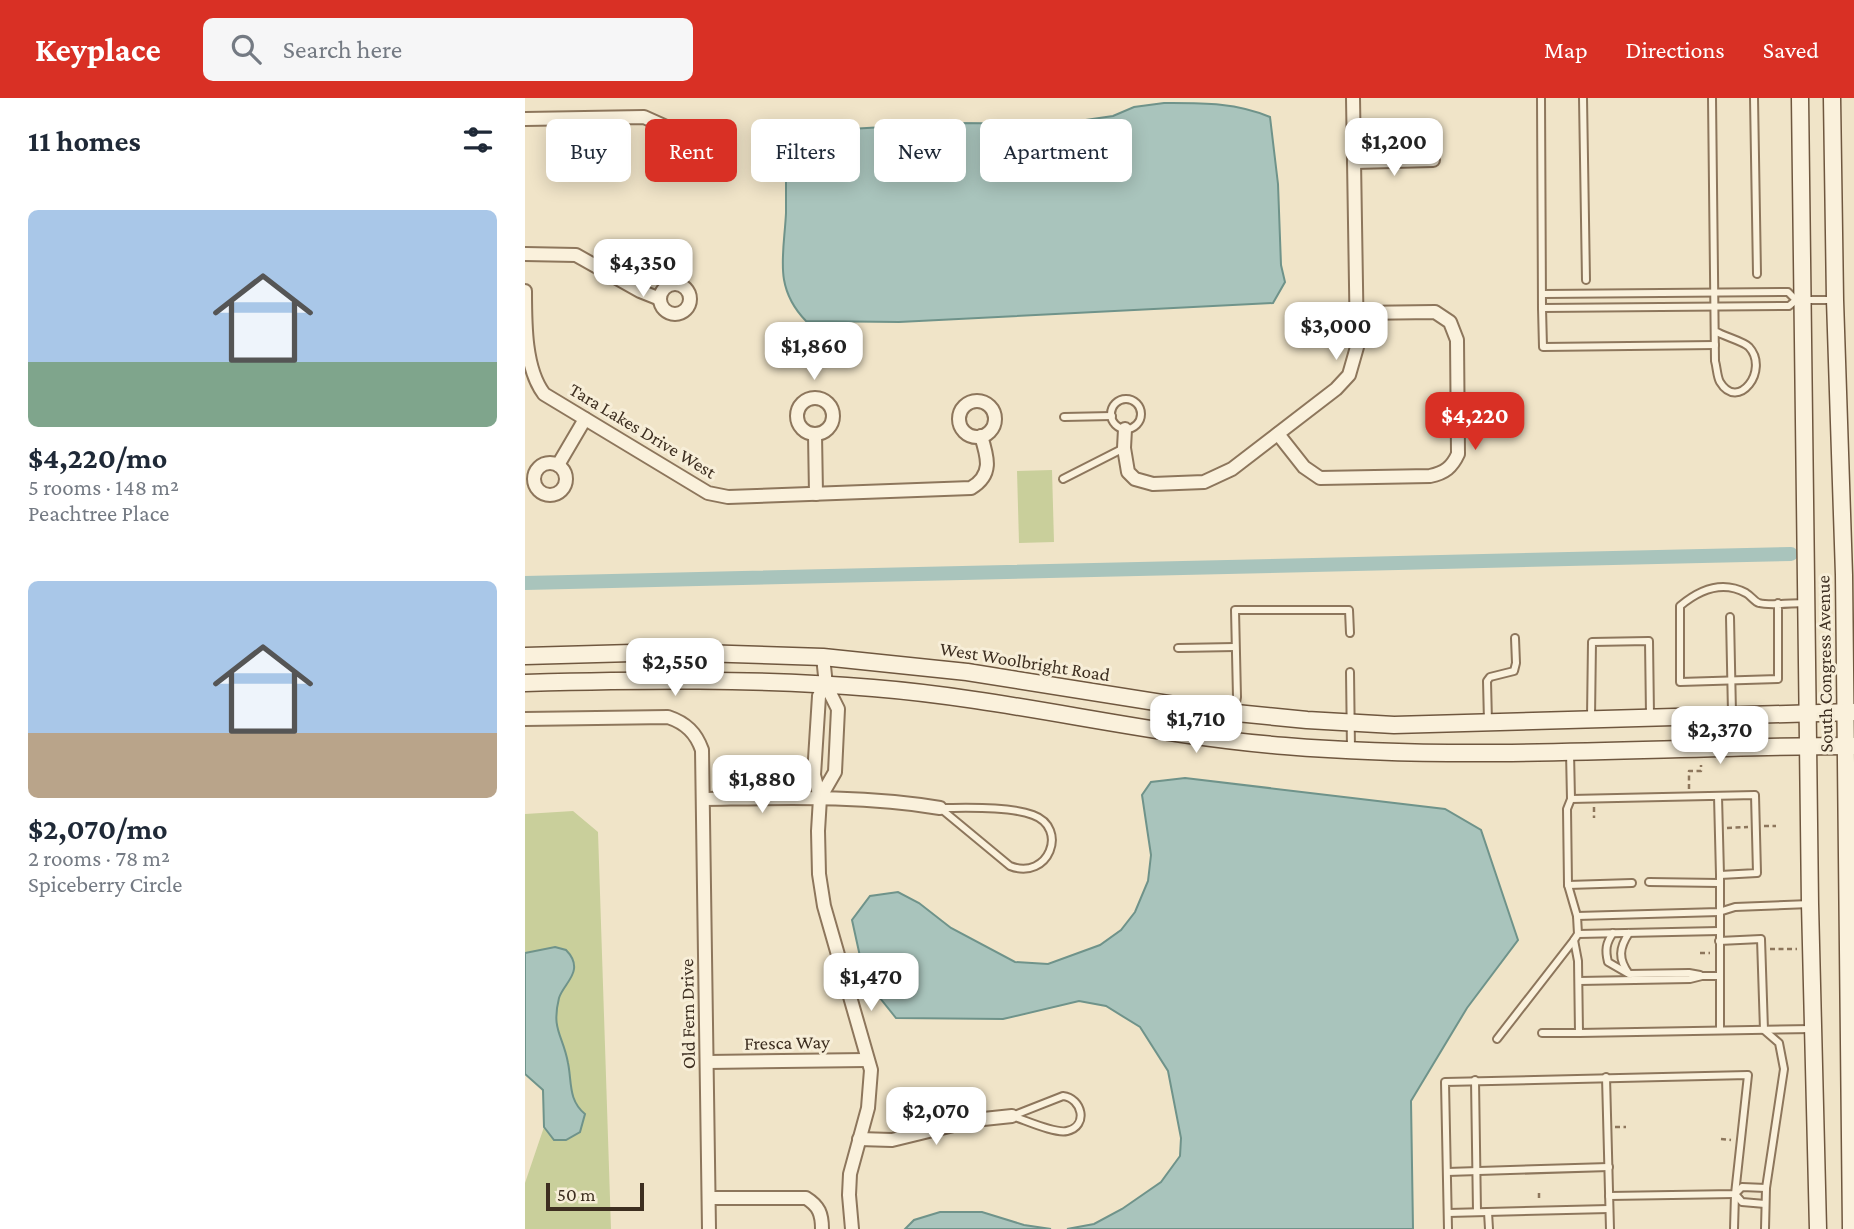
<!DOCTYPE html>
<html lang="en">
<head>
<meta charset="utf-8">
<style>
  :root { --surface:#fff; --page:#f6f6f7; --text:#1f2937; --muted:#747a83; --accent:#d93025 }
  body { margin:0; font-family:"Crimson Pro",serif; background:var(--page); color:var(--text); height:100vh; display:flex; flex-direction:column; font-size:26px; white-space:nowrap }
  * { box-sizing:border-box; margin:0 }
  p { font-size:23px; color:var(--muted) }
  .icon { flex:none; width:38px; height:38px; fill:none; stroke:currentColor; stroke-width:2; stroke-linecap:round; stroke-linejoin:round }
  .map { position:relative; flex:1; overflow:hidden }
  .drawer { display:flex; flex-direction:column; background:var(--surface); width:525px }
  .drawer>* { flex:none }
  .top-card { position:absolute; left:21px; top:21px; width:665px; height:63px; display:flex; gap:14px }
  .scale { position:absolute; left:21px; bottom:18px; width:98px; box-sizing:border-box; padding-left:7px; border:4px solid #3d2e20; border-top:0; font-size:19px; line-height:24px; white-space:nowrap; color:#3d2e20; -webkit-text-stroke:5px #f7eed8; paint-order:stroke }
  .price { position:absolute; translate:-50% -60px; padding:0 16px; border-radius:14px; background:#fff; color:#222; font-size:23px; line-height:46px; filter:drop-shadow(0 2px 4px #0008) }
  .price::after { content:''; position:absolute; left:50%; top:42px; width:21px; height:16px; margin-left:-10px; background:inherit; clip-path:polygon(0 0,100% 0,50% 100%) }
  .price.on { background:var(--accent); color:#fff }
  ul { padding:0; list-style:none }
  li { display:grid; align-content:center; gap:14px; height:371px; padding:0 28px }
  li span { display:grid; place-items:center; height:217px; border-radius:10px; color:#555 }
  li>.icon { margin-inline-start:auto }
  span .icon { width:126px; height:126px; fill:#fffc; stroke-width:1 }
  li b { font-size:30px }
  h2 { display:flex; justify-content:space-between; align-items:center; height:84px; padding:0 28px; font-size:30px }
  .tag { padding:0 24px; border-radius:10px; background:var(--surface); box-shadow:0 4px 18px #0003; font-size:24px; line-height:63px }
  .tag.on { background:var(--accent); color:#fff }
  header { display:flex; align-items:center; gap:42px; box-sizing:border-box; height:98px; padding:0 35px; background:var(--accent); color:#fff }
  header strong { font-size:33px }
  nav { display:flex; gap:38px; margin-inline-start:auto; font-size:24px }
  .search { width:490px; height:63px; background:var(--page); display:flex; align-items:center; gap:18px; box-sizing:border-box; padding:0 24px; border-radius:10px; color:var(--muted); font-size:26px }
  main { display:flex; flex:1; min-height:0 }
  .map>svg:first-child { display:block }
  .green { fill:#c9cf9b }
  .water { fill:#a9c4bc; stroke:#6f938a; stroke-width:2 }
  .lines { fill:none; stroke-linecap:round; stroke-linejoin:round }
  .canal { stroke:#a9c4bc; stroke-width:14 }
  .lane-casing { stroke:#8d765c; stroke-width:10 }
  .street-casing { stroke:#8d765c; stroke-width:16 }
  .secondary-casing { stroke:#6f573f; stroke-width:19 }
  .path { stroke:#8d765c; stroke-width:2.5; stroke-dasharray:5 3.5; stroke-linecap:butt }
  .lane { stroke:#faf1dc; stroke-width:6 }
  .street { stroke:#faf1dc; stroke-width:12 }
  .secondary { stroke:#faf1dc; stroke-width:16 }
  .labels { text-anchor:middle; stroke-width:6; stroke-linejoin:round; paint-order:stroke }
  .street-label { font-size:19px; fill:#3d2e20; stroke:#f7eed8 }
</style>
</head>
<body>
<header>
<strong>Keyplace</strong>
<div class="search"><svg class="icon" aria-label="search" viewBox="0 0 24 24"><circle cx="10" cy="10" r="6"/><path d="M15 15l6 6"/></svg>Search here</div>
<nav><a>Map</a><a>Directions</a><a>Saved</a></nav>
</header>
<main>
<section class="drawer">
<h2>11 homes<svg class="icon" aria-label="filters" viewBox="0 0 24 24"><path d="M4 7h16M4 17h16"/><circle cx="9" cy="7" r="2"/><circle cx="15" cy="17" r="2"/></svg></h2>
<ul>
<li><span style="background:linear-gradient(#a9c7e8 70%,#7fa58c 0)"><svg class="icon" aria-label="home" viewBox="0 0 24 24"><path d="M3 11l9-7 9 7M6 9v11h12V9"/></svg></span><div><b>$4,220/mo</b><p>5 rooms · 148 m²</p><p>Peachtree Place</p></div></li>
<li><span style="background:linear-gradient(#a9c7e8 70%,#b9a48a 0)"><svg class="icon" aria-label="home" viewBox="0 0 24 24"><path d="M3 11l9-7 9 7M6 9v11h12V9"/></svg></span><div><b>$2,070/mo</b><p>2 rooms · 78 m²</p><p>Spiceberry Circle</p></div></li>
</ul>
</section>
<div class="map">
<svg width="1329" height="1131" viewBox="0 0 1329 1131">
  <rect width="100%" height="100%" fill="#f0e4c8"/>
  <g class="green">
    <path d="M527 372 529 444 494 445 492 373Z"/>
    <path d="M48 713 73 734 86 1131H0V1085L19 1029V1001L16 989 0 976V716Z"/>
  </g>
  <g class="water">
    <path d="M639 5C675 5 710 4 745 19L753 86 756 167 760 184 748 205 374 224 281 223C248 189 259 157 261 115 261 99 261 82 261 66L308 32 427 25 533 26 588 18 609 9Z"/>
    <path d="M660 680 920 711 956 732 993 842 942 910 886 1003 888 1131H542L569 1126 597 1111 636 1084 655 1058 656 1040 643 973 615 929 581 908 554 903 478 921 371 920 347 890 336 863 327 822 345 798 373 794 394 805 426 830 490 864 523 866 575 847 596 832 610 814 623 783 626 757 617 697 626 684Z"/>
    <path d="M30 849 41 852C46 857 50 863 49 871 48 881 37 890 34 900 26 932 38 937 43 965 47 984 43 1002 60 1016L55 1034 41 1042H29L19 1029 18 992 0 976V855Z"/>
    <path d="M415 1114H457L499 1127 526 1131H380L389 1122Z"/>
  </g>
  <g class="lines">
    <path class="canal" d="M0 485 1266 456"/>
    <defs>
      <g id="lane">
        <path d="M1016 0 1017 210 1264 208 1271 202"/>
        <path d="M1058 0 1061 182"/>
        <path d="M1187 0 1190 263C1192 270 1192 279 1195 284 1213 314 1245 272 1224 249 1218 243 1200 239 1190 233"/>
        <path d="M1229 0 1232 176"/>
        <path d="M1018 196 1263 194 1271 202H1310"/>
        <path d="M1017 210 1018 249 1190 247"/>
        <circle cx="601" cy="316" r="15"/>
        <path d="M539 319 587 318"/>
        <path d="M538 381 599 350"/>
        <path d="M1253 505V581L1155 584V508C1174 492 1197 482 1221 495 1226 498 1230 504 1234 505 1244 508 1268 505 1279 505"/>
        <path d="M1205 519 1207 615"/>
        <path d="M653 550 710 549"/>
        <path d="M825 574 826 651"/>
        <path d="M1066 619 1067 544 1124 543 1125 617"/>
        <path d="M963 624 962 583 965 579 989 573 991 565 990 540"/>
        <path d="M698 639 709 615 712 599 710 512H824L825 535"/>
        <path d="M1045 654 1046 701 1042 711 1043 787 1052 818 1194 814 1210 809 1285 806"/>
        <path d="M1046 701 1230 697 1232 775 1195 777 1193 698"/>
        <path d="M415 710C442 710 484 708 508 717 544 730 524 783 485 768Z"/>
        <path d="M1195 777V932"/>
        <path d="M1124 784 1194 785"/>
        <path d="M1043 787 1107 785"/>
        <path d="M1088 835C1081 845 1080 852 1083 864L1102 875"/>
        <path d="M1104 835C1094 850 1093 861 1104 876L1164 875 1175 877"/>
        <path d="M1053 836 1194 833"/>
        <path d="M1049 842 1053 863 1054 935 1288 931"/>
        <path d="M1194 843 1236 841 1239 932 1254 945 1259 971 1241 1090 1240 1131"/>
        <path d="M1054 883 1165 881 1177 878H1194"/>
        <path d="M1017 935H1054"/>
        <path d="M972 941 1049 842 1053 836 1052 818"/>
        <path d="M1081 979 1085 1131"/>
        <path d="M950 982 952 1114"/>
        <path d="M538 998C557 1000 564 1028 542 1033 530 1036 500 1022 487 1018Z"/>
        <path d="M922 1074 1084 1069"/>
        <path d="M1210 1096 1217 1104 1240 1106"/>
        <path d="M1084 1098 1210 1096 1217 1089 1241 1090"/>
        <path d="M963 1114 964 1131"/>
        <path d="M923 1115 1084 1111"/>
        <path d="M923 1131 920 984 1223 977 1210 1096 1209 1131"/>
      </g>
      <g id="street">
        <path d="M0 21 119 19 148 32"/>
        <path d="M829 64 908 62"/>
        <path d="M0 156 51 157 115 193 135 201"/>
        <circle cx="150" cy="201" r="15"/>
        <path d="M0 193C0 227 0 271 19 296L183 395 203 399 446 390C468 377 463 360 456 338"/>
        <circle cx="290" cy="318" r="18"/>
        <circle cx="452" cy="321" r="18"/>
        <path d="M600 331 599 350 603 374 610 381 628 386 679 384 707 371 811 291 824 277 832 249 828 0"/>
        <path d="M290 336 291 396"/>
        <path d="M753 336 779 369 795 380 905 378C920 375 927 369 933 356L932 242 925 224 910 214 831 215"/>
        <circle cx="25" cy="381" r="16"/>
        <path d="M33 367 60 321"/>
        <path d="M301 587 294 598 289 677 295 700 293 733 294 776 299 808 346 972 343 1010 325 1076 324 1097 327 1131"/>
        <path d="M0 621 143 619C161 625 171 635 177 652L184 1131"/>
        <path d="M295 700 310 674 313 611 301 587 298 559"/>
        <path d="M179 701C258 700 337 697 415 710"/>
        <path d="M182 964 342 962"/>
        <path d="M334 1041 367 1042 449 1022 487 1018"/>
        <path d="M184 1100H281C294 1108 297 1116 297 1131"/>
      </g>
      <g id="secondary">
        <path d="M1275 0 1285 806 1293 1131"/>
        <path d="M1307 0 1310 202 1319 477 1326 1131"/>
        <path d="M0 558 143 554 298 559 442 574 681 612 782 622 869 627 1329 614"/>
        <path d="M0 585C116 582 232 580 348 590 486 601 621 637 760 648 949 664 1139 648 1329 648"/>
      </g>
    </defs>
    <use href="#lane" class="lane-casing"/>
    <use href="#street" class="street-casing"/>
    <use href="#secondary" class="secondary-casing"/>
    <g class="path">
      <path d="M1164 691V673H1176V667"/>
      <path d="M1069 709V720"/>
      <path d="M1239 728H1251"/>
      <path d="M1202 730 1223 729"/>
      <path d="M1245 851H1272"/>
      <path d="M1175 855H1185"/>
      <path d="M1090 1029H1101"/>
      <path d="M1196 1041 1206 1042"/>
      <path d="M1014 1095V1102"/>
    </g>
    <use href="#lane" class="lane"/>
    <use href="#street" class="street"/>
    <use href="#secondary" class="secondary"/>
  </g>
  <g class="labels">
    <g class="street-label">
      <text transform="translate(118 332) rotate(31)" y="7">Tara Lakes Drive West</text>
      <text transform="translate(500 563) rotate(9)" y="7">West Woolbright Road</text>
      <text transform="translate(1299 566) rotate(-91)" y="7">South Congress Avenue</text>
      <text transform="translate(162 916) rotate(-91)" y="7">Old Fern Drive</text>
      <text transform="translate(262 944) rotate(-1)" y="7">Fresca Way</text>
    </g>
  </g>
</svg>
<div class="scale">50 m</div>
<b class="price" style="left:869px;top:80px">$1,200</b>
<b class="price" style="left:118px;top:201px">$4,350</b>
<b class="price" style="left:811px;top:264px">$3,000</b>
<b class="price" style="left:289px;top:284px">$1,860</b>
<b class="price on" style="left:950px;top:354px">$4,220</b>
<b class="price" style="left:150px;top:600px">$2,550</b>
<b class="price" style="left:671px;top:657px">$1,710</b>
<b class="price" style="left:1195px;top:668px">$2,370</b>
<b class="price" style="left:237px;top:717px">$1,880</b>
<b class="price" style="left:346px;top:915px">$1,470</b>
<b class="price" style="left:411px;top:1049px">$2,070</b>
<div class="top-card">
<a class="tag">Buy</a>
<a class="tag on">Rent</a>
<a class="tag">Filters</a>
<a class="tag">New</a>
<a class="tag">Apartment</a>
</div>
</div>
</main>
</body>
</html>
